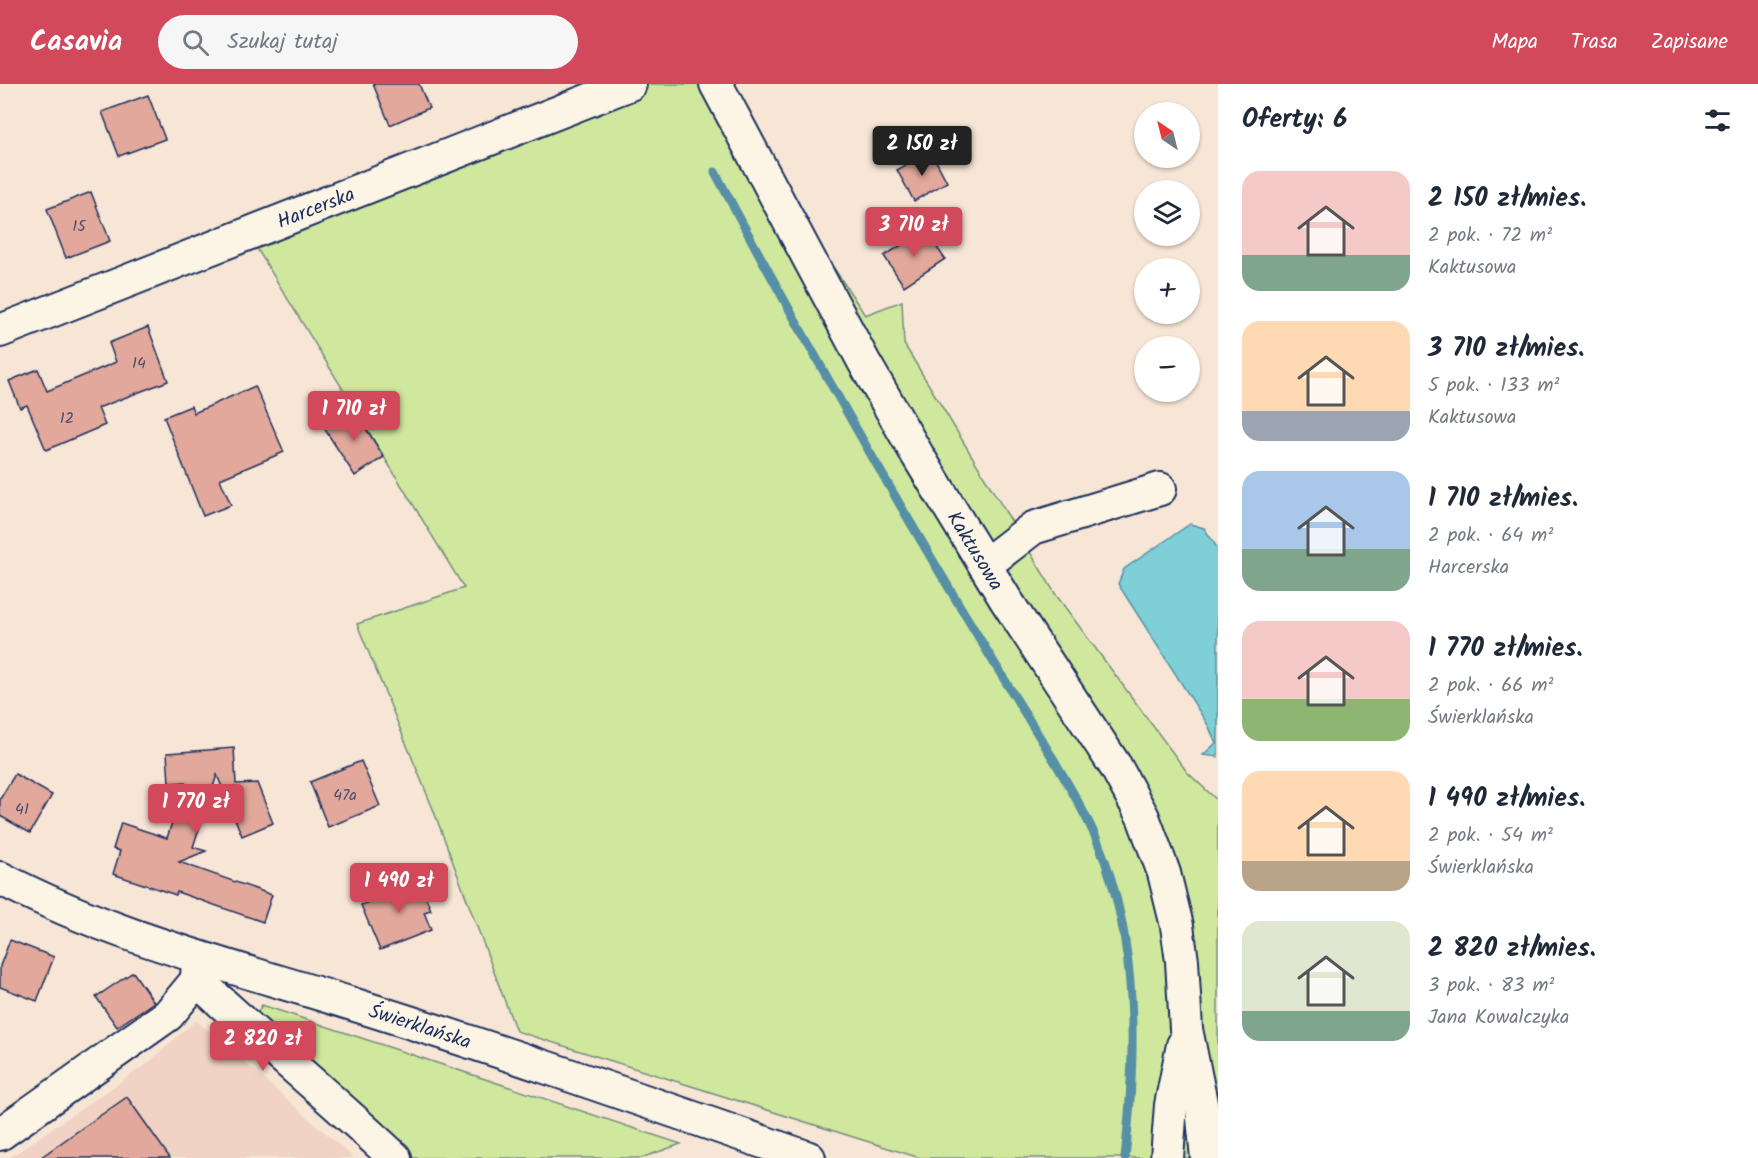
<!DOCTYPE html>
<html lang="pl">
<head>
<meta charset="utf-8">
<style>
  :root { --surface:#fff; --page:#f6f6f7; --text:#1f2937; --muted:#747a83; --accent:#d1495b }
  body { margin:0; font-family:Kalam,sans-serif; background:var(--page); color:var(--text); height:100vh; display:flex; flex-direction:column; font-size:22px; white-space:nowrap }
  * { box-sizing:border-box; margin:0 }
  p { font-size:20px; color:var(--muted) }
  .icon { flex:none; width:33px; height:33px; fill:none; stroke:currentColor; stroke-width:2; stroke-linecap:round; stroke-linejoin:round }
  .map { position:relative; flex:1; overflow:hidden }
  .side { display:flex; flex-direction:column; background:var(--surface); width:540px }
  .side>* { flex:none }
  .needle { width:39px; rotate:325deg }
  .buttons { position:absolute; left:1134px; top:18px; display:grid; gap:12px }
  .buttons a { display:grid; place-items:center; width:66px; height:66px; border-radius:50%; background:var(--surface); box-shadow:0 2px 4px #0004; font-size:30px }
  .price { position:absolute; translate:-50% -51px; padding:0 14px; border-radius:6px; background:var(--accent); color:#fff; font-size:20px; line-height:39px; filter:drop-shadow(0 2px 3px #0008) }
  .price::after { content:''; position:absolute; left:50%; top:36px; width:18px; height:14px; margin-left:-9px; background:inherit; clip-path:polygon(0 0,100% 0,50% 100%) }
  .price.selected { background:#222; color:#fff }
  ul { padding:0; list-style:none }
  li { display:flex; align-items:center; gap:18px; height:150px; padding:0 24px }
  li span { display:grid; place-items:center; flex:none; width:168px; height:120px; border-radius:18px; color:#555 }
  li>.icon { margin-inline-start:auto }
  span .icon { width:72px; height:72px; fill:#fffc; stroke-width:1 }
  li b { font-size:26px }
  h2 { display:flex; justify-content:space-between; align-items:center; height:72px; padding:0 24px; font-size:26px }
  header { display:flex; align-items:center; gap:36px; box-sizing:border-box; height:84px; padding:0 30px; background:var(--accent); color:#fff }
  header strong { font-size:28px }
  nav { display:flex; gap:33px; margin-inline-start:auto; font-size:21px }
  .search { width:420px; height:54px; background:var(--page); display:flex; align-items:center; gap:15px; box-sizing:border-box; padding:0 21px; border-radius:33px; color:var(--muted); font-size:22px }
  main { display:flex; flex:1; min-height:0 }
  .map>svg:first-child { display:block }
  .built { fill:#f0d3c4 }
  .green { fill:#cfe89d; stroke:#758c7e; stroke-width:1.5 }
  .water { fill:#7ecfd6; stroke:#568fa6; stroke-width:1.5 }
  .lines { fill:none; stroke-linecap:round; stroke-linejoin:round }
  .stream { stroke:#568fa6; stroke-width:9 }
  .building { fill:#e1a89b; stroke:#1b2f5e; stroke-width:1.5 }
  .minor-casing { stroke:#1b2f5e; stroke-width:36 }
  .minor { stroke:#fcf5e5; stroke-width:32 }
  .labels { text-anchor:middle; stroke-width:5; stroke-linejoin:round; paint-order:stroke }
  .number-label { font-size:16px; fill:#4c4d6d }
  .street-label { font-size:20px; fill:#1b2f5e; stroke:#fcf5e5 }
</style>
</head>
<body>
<header>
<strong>Casavia</strong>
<div class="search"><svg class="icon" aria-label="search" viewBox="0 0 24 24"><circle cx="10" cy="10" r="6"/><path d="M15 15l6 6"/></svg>Szukaj tutaj</div>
<nav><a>Mapa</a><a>Trasa</a><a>Zapisane</a></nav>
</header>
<main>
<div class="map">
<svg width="1218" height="1074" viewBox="0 0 1218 1074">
  <rect width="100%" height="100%" fill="#f7e6d6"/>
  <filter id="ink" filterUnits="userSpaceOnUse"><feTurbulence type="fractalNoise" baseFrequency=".0167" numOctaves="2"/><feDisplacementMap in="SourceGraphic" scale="12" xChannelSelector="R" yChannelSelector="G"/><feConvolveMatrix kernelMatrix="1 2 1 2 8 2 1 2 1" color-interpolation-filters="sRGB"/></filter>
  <g filter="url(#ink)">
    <path class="built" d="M196 936 354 1074H9L148 979Z"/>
    <g class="green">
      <path d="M603 0H712L865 231 902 217 904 260 1056 511 1187 688 1218 717V1074H920L516 947 433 725 357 540 464 504 253 158Z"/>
      <path d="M262 921 681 1060 641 1074H411L256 931Z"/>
    </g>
    <path class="water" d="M1190 440 1204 444 1218 465V673L1203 671 1216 659 1208 641 1118 500 1124 485Z"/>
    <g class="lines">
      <path class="stream" d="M715 88C821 288 934 484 1054 676 1070 704 1087 731 1099 761 1139 860 1136 970 1125 1074"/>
    </g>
    <g class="building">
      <path d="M373 0H419L429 24 390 41Z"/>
      <path d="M148 11 165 55 119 72 102 28Z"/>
      <path d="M926 69 930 77 935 75 947 98 914 117 897 86Z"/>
      <path d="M91 108 110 157 66 174 47 125Z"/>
      <path d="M925 146 945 175 904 202 884 172Z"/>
      <path d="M148 243 168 297 98 324 105 341 46 366 27 321 20 324 9 297 38 285 47 307 116 278 109 259Z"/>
      <path d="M255 302 284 368 220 395 231 421 203 432 164 333 191 322 194 329Z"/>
      <path d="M353 324 384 373 355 392 324 344Z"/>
      <path d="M234 664 236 700 257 699 273 739 242 752 217 691 193 763 206 767 179 778 272 811 263 838 177 808 176 811 113 790 120 767 113 765 121 739 167 754 185 698 169 699 167 669Z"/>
      <path d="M361 677 380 722 328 743 310 698Z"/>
      <path d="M15 690 52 711 30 749 0 732V715Z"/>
      <path d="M417 791 431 826 424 828 431 846 380 866 361 821 392 809 389 802Z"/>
      <path d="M10 856 54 873 37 917 0 903V882Z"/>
      <path d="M133 888 154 918 117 943 96 913Z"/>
      <path d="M127 1013 170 1074H40L72 1051Z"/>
    </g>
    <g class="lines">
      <defs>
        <g id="minor">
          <path id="s1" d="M716 0 864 278 918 372 1006 516 1116 683 1143 733 1164 789 1177 842 1182 877 1186 945 1202 1024 1207 1074"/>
          <path id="s2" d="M0 247 630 0"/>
          <path d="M985 481 1033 444 1160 405"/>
          <path id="s3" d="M0 794C110 852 231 882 349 919 503 967 656 1021 809 1074"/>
          <path d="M198 873 197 896C262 957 330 1013 395 1074"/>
          <path d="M0 1050 168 931 197 896"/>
          <path d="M1167 1074 1171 1021 1183 961"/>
        </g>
      </defs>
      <use href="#minor" class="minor-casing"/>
      <use href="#minor" class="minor"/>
    </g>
  </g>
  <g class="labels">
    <g class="number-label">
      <text x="79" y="147">15</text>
      <text x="139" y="284">14</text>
      <text x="67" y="339">12</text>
      <text x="345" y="716">47a</text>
      <text x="22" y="730">41</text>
    </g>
    <g class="street-label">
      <text dy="7" stroke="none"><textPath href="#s2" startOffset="339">Harcerska</textPath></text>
      <text dy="7" stroke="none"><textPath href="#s1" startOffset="534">Kaktusowa</textPath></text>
      <text dy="7" stroke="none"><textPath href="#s3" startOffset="446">Świerklańska</textPath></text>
    </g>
  </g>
</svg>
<div class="buttons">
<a><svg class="needle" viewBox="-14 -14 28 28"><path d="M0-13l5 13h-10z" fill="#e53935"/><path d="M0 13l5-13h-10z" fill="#747a83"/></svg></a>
<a><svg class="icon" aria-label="layers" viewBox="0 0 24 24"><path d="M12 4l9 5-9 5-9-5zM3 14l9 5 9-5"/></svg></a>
<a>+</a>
<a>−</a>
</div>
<b class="price selected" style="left:922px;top:93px">2 150 zł</b>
<b class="price" style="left:914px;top:174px">3 710 zł</b>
<b class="price" style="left:354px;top:358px">1 710 zł</b>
<b class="price" style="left:196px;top:751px">1 770 zł</b>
<b class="price" style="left:399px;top:830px">1 490 zł</b>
<b class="price" style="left:263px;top:988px">2 820 zł</b>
</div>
<section class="side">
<h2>Oferty: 6<svg class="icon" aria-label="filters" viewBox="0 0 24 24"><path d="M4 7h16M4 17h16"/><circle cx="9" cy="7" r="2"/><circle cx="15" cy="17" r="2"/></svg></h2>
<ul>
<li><span style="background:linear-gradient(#f6c9c9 70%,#7fa58c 0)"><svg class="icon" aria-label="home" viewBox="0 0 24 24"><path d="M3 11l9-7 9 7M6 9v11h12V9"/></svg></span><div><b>2 150 zł/mies.</b><p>2 pok. · 72 m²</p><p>Kaktusowa</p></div></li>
<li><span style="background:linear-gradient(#ffd9b3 75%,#9aa5b1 0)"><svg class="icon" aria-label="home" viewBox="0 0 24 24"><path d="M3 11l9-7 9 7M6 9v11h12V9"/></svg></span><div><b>3 710 zł/mies.</b><p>5 pok. · 133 m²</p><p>Kaktusowa</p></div></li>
<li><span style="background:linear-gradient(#a9c7e8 65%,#7fa58c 0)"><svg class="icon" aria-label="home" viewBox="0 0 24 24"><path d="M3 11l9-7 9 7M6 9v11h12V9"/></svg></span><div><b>1 710 zł/mies.</b><p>2 pok. · 64 m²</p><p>Harcerska</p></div></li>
<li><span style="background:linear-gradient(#f6c9c9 65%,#8fb573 0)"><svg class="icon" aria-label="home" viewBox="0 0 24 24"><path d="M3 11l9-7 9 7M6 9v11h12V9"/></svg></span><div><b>1 770 zł/mies.</b><p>2 pok. · 66 m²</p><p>Świerklańska</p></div></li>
<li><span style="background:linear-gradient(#ffd9b3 75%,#b9a48a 0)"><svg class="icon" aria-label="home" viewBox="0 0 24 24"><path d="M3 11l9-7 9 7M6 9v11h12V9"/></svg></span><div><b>1 490 zł/mies.</b><p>2 pok. · 54 m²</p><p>Świerklańska</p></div></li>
<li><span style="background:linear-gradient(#dfe7d0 75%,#7fa58c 0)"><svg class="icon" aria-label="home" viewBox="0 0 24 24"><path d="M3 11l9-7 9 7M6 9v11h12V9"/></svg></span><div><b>2 820 zł/mies.</b><p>3 pok. · 83 m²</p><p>Jana Kowalczyka</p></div></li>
</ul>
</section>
</main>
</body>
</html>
